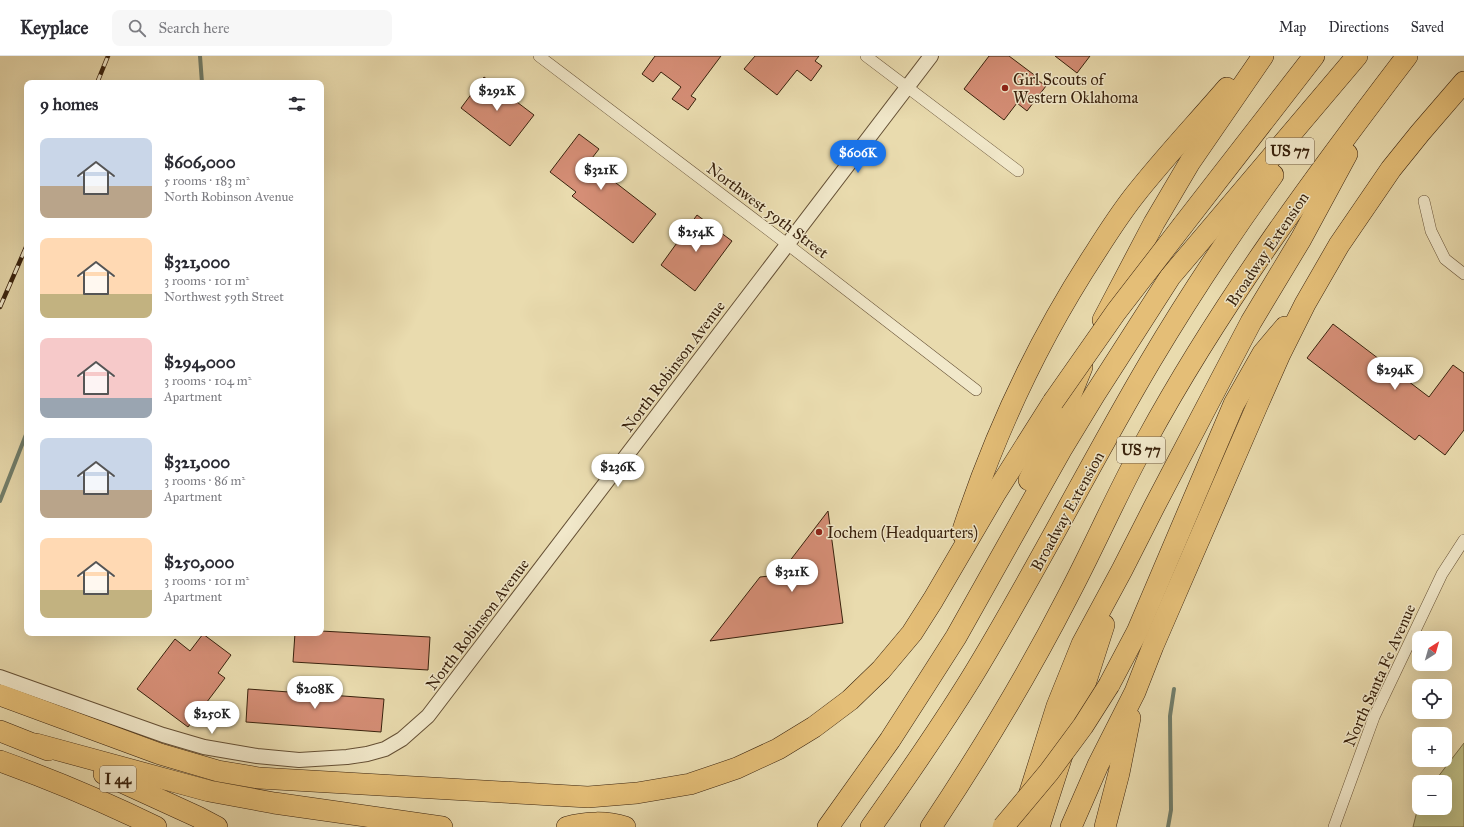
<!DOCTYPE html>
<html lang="en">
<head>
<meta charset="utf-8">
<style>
  :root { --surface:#fff; --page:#f7f7f7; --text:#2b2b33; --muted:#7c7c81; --line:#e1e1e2; --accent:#1a73e8 }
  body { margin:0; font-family:"IM FELL Great Primer",serif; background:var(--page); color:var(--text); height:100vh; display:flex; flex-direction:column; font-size:15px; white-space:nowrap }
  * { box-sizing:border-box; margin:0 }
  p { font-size:13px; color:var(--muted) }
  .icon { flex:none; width:22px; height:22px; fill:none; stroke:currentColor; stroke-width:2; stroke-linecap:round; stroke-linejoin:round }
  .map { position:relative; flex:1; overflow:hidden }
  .sheet { position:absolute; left:24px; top:24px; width:300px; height:556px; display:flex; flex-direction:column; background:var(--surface); border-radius:8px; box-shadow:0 4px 16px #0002 }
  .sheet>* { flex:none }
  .needle { width:26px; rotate:37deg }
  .controls { position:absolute; left:1412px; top:575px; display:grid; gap:8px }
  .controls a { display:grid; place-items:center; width:40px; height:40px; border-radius:8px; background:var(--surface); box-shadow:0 4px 16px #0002; font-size:20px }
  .price { position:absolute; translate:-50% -34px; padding:0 9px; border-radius:14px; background:#fff; color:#222; font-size:13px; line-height:26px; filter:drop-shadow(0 1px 2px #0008) }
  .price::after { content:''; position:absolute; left:50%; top:24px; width:12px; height:9px; margin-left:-6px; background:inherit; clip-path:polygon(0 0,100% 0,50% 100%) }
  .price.selected { background:var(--accent); color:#fff }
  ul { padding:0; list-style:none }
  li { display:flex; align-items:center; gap:12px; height:100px; padding:0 16px }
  li span { display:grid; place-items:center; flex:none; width:112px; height:80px; border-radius:8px; color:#555 }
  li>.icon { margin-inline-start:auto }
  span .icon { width:48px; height:48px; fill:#fffc; stroke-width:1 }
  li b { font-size:17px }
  h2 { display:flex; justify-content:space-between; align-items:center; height:48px; padding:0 16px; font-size:17px }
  header { display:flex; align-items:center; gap:24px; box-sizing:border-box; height:56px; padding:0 20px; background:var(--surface); border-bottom:1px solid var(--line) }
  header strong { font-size:19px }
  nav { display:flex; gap:22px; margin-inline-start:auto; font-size:14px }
  .search { width:280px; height:36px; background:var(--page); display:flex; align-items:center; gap:10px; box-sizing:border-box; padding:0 14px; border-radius:8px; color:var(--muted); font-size:15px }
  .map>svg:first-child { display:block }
  .green { fill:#bebe85; stroke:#7c7049 }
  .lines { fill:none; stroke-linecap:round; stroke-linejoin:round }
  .stream { stroke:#717e6b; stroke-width:4 }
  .building { fill:#d58e76; stroke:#39220d }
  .minor-casing { stroke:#655035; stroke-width:12 }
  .tertiary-casing { stroke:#655035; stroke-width:16 }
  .motorway-casing { stroke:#39220d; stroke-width:22 }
  .minor { stroke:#f1e8ca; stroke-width:11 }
  .tertiary { stroke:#f1e8ca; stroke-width:14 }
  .motorway { stroke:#e4be77; stroke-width:21 }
  .rail-casing { stroke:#39220d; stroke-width:4.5 }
  .rail { stroke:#f1e8ca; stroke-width:3; stroke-dasharray:9; stroke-linecap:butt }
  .motorway-bridge-casing { stroke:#39220d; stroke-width:22; stroke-linecap:butt }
  .motorway-bridge { stroke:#e4be77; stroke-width:21 }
  .poi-dot { fill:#8f2418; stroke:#f1e8ca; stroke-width:1.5 }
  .labels { text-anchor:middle; stroke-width:3; stroke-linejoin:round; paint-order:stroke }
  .shield { fill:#f1e8ca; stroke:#705d46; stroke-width:1 }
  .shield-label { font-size:15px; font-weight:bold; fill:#39220d }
  .poi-label { font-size:16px; fill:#39220d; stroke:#f1e8ca; text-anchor:start }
  .street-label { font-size:16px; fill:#39220d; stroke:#f1e8ca }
</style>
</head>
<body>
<header>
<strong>Keyplace</strong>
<div class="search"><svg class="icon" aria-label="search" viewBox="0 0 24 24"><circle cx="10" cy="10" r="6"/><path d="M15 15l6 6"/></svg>Search here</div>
<nav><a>Map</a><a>Directions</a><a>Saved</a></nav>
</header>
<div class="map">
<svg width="1464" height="771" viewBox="0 0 1464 771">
  <rect width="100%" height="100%" fill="#e9dbae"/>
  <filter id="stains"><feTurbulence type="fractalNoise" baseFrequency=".005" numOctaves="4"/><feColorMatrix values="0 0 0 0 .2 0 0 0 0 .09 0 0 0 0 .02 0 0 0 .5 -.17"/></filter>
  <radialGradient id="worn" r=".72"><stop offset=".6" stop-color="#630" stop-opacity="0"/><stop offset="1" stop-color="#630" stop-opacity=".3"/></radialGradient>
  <path class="green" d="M1464 687V771H1413L1419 747V752H1445V726H1434Z"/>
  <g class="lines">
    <g class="stream">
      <path d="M200 0 202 27"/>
      <path d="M0 445 27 376"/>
      <path d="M1168 771 1171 754 1170 660 1174 633"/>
    </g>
  </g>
  <g class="building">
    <path d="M655 0H721L691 40 696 43 688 54 672 43 681 31 661 16 653 26 642 18Z"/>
    <path d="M755 0H819L815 5 822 10 811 25 797 14 777 39 744 13Z"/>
    <path d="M989 0H1009L1037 21 1036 23 1046 30 1027 55 1017 47 1004 64 964 33Z"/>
    <path d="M1055 0H1090L1077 17Z"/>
    <path d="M484 21 534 59 510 90 461 52Z"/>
    <path d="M579 78 599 93 589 106 656 158 633 187 572 140 576 136 550 116Z"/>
    <path d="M697 159 732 185 695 235 661 209Z"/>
    <path d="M1333 268 1429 341 1453 309 1464 317V374L1445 399 1419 379 1415 384 1307 302Z"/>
    <path d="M828 455 843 567 710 585 760 521 779 519Z"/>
    <path d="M321 575 430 581 428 614 293 606 295 577H321Z"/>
    <path d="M203 578 231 599 218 617 225 622 188 671 137 633 175 583 190 595Z"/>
    <path d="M248 633 384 643 381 676 246 666Z"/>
  </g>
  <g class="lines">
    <defs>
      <g id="minor">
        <path d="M539 0 787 188 976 334"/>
        <path d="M866 0 1018 115"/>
        <path d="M1424 145 1431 175 1445 203 1464 218"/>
        <path d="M1334 771 1374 661 1442 518 1464 484"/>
      </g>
      <path id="tertiary" d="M0 621 163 679 204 691 257 700 299 704 347 701 367 698 385 693 402 683 428 660 931 0"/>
      <g id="motorway">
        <path d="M1183 169 1314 0"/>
        <path d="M1103 264 1154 167 1190 106 1263 0"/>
        <path d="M1029 424 1069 343 1082 311"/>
        <path d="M962 477C994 379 1038 284 1095 197 1107 178 1120 158 1134 140 1163 103 1196 68 1227 32"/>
        <path d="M1109 629 1137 576 1234 348 1263 297 1285 271"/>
        <path d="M0 639 160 698 218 715 259 722 588 741 637 737 690 728 737 712 778 693 814 671 850 644 881 614 912 577 933 544 995 438 1053 346"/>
        <path d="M0 675 48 694"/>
        <path d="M36 688 209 735 274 747 442 771"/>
        <path d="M0 705C53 724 105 746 156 771"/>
        <path d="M104 718 198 761 217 771"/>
        <path d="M567 771C585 766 607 765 625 771"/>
        <path d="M828 771 890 684 926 628 956 581 1061 394 1095 338 1170 221 1357 0"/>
        <path d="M871 771C905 723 939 674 970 624 1034 520 1088 411 1150 306 1188 242 1229 180 1273 119"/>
        <path d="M931 771C981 696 1027 620 1068 540 1095 489 1118 435 1146 385 1220 249 1313 123 1407 0"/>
        <path d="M1019 771 1057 650 1082 588 1122 514 1154 451 1251 266 1301 183 1347 98"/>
        <path d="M1039 771 1104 569"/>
        <path d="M1071 771 1098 709 1135 636 1153 590 1257 350 1280 298 1305 248 1339 189 1391 113 1420 77 1464 26"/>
        <path d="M1105 771 1119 717 1130 662"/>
      </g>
    </defs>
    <use href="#minor" class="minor-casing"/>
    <use href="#tertiary" class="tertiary-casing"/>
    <use href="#motorway" class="motorway-casing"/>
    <use href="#minor" class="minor"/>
    <use href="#tertiary" class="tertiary"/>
    <use href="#motorway" class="motorway"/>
    <defs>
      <g id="rail">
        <path d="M97 27 108 0"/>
        <path d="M0 251 27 189"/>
      </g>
    </defs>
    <use href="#rail" class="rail-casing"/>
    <use href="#rail" class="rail"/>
    <defs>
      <g id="motorway-bridge">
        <path d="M1053 346 1116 256 1183 169"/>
        <path d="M1003 771 1049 716 1083 670 1109 629"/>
      </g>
    </defs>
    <use href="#motorway-bridge" class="motorway-bridge-casing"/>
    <use href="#motorway-bridge" class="motorway-bridge"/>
  </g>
  <g class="poi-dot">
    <circle cx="1005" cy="32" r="4"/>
    <circle cx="819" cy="476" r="4"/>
  </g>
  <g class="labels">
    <g class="shield">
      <rect x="1266" y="82" width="48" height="26" rx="3"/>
      <rect x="1117" y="381" width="48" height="26" rx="3"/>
      <rect x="100" y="710" width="36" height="26" rx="3"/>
    </g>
    <g class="shield-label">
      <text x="1290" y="100">US 77</text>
      <text x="1141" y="399">US 77</text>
      <text x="118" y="728">I 44</text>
    </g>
    <g class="poi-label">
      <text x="1013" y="29">Girl Scouts of<tspan x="1013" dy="18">Western Oklahoma</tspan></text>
      <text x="827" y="482">Iochem (Headquarters)</text>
    </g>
    <g class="street-label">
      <text transform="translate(768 154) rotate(37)" y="6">Northwest 59th Street</text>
      <text transform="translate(1267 193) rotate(-56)" y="6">Broadway Extension</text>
      <text transform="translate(673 310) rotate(-53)" y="6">North Robinson Avenue</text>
      <text transform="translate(1067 455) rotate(-61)" y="6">Broadway Extension</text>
      <text transform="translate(477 568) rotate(-53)" y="6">North Robinson Avenue</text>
      <text transform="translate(1379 619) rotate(-66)" y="6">North Santa Fe Avenue</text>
    </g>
  </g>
  <rect width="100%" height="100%" filter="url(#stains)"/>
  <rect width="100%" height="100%" fill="url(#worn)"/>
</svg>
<div class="controls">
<a><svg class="needle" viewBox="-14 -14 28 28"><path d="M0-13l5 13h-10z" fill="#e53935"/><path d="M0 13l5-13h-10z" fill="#7c7c81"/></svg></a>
<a><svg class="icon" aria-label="locate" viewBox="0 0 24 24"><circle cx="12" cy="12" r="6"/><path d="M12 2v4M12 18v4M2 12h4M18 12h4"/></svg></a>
<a>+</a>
<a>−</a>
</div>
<b class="price" style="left:497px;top:56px">$292K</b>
<b class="price selected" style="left:858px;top:118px">$606K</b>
<b class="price" style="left:601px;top:135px">$321K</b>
<b class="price" style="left:696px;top:197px">$254K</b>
<b class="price" style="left:1395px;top:335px">$294K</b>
<b class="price" style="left:618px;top:432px">$236K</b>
<b class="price" style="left:792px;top:537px">$321K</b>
<b class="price" style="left:315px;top:654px">$208K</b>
<b class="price" style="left:212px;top:679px">$250K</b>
<section class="sheet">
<h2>9 homes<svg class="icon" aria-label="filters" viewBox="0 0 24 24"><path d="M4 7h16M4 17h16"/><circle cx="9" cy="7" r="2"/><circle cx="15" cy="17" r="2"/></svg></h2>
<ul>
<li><span style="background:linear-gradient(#c9d6e8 60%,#b9a48a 0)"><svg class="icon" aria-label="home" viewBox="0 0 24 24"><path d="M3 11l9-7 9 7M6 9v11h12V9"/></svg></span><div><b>$606,000</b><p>5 rooms · 183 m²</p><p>North Robinson Avenue</p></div></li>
<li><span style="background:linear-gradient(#ffd9b3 70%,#c2b280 0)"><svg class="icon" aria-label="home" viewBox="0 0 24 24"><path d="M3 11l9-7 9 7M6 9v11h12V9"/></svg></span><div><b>$321,000</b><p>3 rooms · 101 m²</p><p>Northwest 59th Street</p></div></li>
<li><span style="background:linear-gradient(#f6c9c9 75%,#9aa5b1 0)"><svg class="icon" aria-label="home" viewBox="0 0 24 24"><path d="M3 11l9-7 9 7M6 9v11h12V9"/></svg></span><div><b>$294,000</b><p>3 rooms · 104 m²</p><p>Apartment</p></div></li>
<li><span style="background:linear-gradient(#c9d6e8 65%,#b9a48a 0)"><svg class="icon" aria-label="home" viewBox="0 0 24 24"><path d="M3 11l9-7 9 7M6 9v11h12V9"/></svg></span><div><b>$321,000</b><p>3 rooms · 86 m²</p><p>Apartment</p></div></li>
<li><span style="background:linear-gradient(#ffd9b3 65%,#c2b280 0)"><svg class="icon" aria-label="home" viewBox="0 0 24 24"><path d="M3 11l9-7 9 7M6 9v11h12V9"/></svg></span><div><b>$250,000</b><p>3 rooms · 101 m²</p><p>Apartment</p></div></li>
</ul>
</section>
</div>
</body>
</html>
